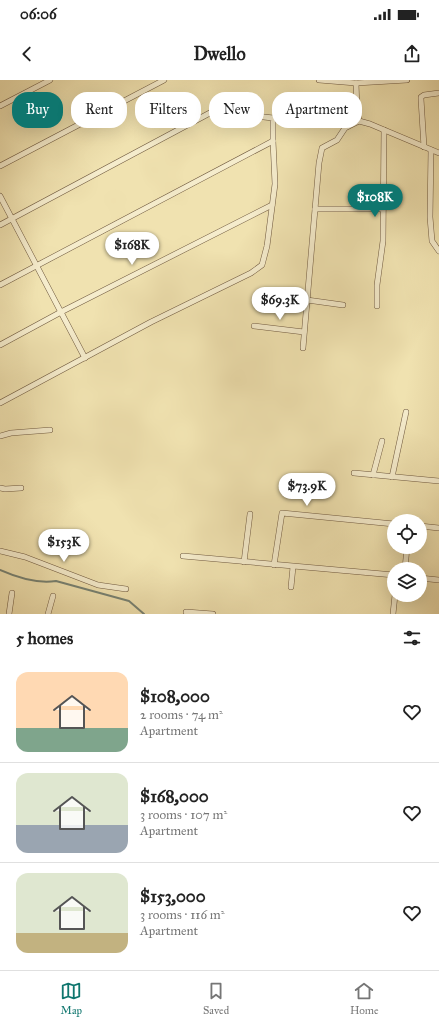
<!DOCTYPE html>
<html lang="en">
<head>
<meta charset="utf-8">
<style>
  :root { --surface:#fff; --page:#f6f6f6; --text:#222; --muted:#767676; --line:#e0e0e0; --accent:#0f766e }
  body { margin:0; font-family:"IM FELL Great Primer",serif; background:var(--page); color:var(--text); height:100vh; display:flex; flex-direction:column; font-size:15px; white-space:nowrap }
  * { box-sizing:border-box; margin:0 }
  p { font-size:13px; color:var(--muted) }
  .icon { flex:none; width:22px; height:22px; fill:none; stroke:currentColor; stroke-width:2; stroke-linecap:round; stroke-linejoin:round }
  .map { position:relative; height:534px; overflow:hidden }
  .side { display:flex; flex-direction:column; background:var(--surface); flex:1 }
  .side>* { flex:none }
  .hud { position:absolute; left:12px; top:12px; width:415px; height:36px; display:flex; gap:8px }
  .tools { position:absolute; left:387px; top:434px; display:grid; gap:8px }
  .tools a { display:grid; place-items:center; width:40px; height:40px; border-radius:50%; background:var(--surface); box-shadow:0 4px 16px #0002; font-size:20px }
  .price { position:absolute; translate:-50% -34px; padding:0 9px; border-radius:14px; background:#fff; color:#222; font-size:13px; line-height:26px; filter:drop-shadow(0 1px 2px #0008) }
  .price::after { content:''; position:absolute; left:50%; top:24px; width:12px; height:9px; margin-left:-6px; background:inherit; clip-path:polygon(0 0,100% 0,50% 100%) }
  .price.active { background:var(--accent); color:#fff }
  ul { padding:0; list-style:none }
  li { display:flex; align-items:center; gap:12px; height:100px; padding:0 16px }
  li+li { border-top:1px solid var(--line) }
  li span { display:grid; place-items:center; flex:none; width:112px; height:80px; border-radius:12px; color:#555 }
  li>.icon { margin-inline-start:auto }
  span .icon { width:48px; height:48px; fill:#fffc; stroke-width:1 }
  li b { font-size:17px }
  h2 { display:flex; justify-content:space-between; align-items:center; height:48px; padding:0 16px; font-size:17px }
  .pill { padding:0 14px; border-radius:16px; background:var(--surface); box-shadow:0 4px 16px #0002; font-size:14px; line-height:36px }
  .pill.active { background:var(--accent); color:#fff }
  .status { display:flex; justify-content:space-between; align-items:center; height:28px; padding:0 20px; background:var(--surface); direction:ltr }
  .status svg { height:11px; fill:currentColor }
  header { display:flex; justify-content:space-between; align-items:center; height:52px; padding:0 16px; background:var(--surface); font-size:18px; font-weight:700 }
  .dock { display:flex; justify-content:space-around; align-items:center; height:56px; border-top:1px solid var(--line); background:var(--surface); font-size:11px; color:var(--muted) }
  .dock a { display:grid; justify-items:center; gap:2px }
  .dock .active { color:var(--accent) }
  .map>svg:first-child { display:block }
  .lines { fill:none; stroke-linecap:round; stroke-linejoin:round }
  .stream { stroke:#788374; stroke-width:2 }
  .minor-casing { stroke:#6f593f; stroke-width:6 }
  .minor { stroke:#f5eccc; stroke-width:5 }
</style>
</head>
<body>
<div class="status"><b>06:06</b><svg viewBox="0 0 49 12"><path d="M0 12V9h3v3zM5 12V6h3v6zM10 12V3h3v9zM15 12V0h3v12zM26 1h20v11H26zM47 4h2v5h-2z"/></svg></div>
<header><svg class="icon" aria-label="back" viewBox="0 0 24 24"><path d="M15 5l-7 7 7 7"/></svg>Dwello<svg class="icon" aria-label="share" viewBox="0 0 24 24"><path d="M12 15V3M7 8l5-5 5 5M5 13v7h14v-7"/></svg></header>
<div class="map">
<svg width="439" height="534" viewBox="0 0 439 534">
  <rect width="100%" height="100%" fill="#f0e2b0"/>
  <filter id="stains"><feTurbulence type="fractalNoise" baseFrequency=".005" numOctaves="4"/><feColorMatrix values="0 0 0 0 .2 0 0 0 0 .09 0 0 0 0 .02 0 0 0 .5 -.17"/></filter>
  <radialGradient id="worn" r=".72"><stop offset=".6" stop-color="#630" stop-opacity="0"/><stop offset="1" stop-color="#630" stop-opacity=".3"/></radialGradient>
  <g class="lines">
    <path class="stream" d="M0 490C18 498 37 504 56 501L129 521 144 534"/>
    <defs>
      <g id="minor">
        <path d="M319 0 356 3 407 0"/>
        <path d="M356 3 357 30 359 41 370 44 439 73"/>
        <path d="M0 26 50 0"/>
        <path d="M273 38 330 40 341 43 345 48"/>
        <path d="M424 67 421 19V17L424 15 439 13"/>
        <path d="M431 70 430 137 432 161 439 171"/>
        <path d="M0 86 164 0"/>
        <path d="M0 116 85 278"/>
        <path d="M315 129H383"/>
        <path d="M0 145 236 19 240 22 246 35 273 38V61L275 104 267 166 262 185 251 193 151 242 0 323"/>
        <path d="M0 205 273 61"/>
        <path d="M307 220 343 225"/>
        <path d="M377 226V205L383 161 384 50"/>
        <path d="M254 246 304 252"/>
        <path d="M0 265 61 232 272 125"/>
        <path d="M303 268 319 83 322 68 337 60 345 48 359 41"/>
        <path d="M0 356 11 353 50 350"/>
        <path d="M354 393 439 401"/>
        <path d="M373 395 382 361"/>
        <path d="M392 397 406 332"/>
        <path d="M0 408 5 409 21 408"/>
        <path d="M420 446 439 448"/>
        <path d="M0 471 25 477 98 505 126 509"/>
        <path d="M183 476 394 495"/>
        <path d="M244 482 250 434"/>
        <path d="M274 485 282 433 394 444"/>
        <path d="M405 489 407 467"/>
        <path d="M420 498 439 500"/>
        <path d="M291 507 293 487"/>
        <path d="M186 532 213 534"/>
        <path d="M9 534 12 513"/>
        <path d="M48 534 53 516"/>
        <path d="M393 534 395 515"/>
      </g>
    </defs>
    <use href="#minor" class="minor-casing"/>
    <use href="#minor" class="minor"/>
  </g>
  <rect width="100%" height="100%" filter="url(#stains)"/>
  <rect width="100%" height="100%" fill="url(#worn)"/>
</svg>
<div class="tools">
<a><svg class="icon" aria-label="locate" viewBox="0 0 24 24"><circle cx="12" cy="12" r="6"/><path d="M12 2v4M12 18v4M2 12h4M18 12h4"/></svg></a>
<a><svg class="icon" aria-label="layers" viewBox="0 0 24 24"><path d="M12 4l9 5-9 5-9-5zM3 14l9 5 9-5"/></svg></a>
</div>
<b class="price active" style="left:375px;top:138px">$108K</b>
<b class="price" style="left:132px;top:186px">$168K</b>
<b class="price" style="left:280px;top:241px">$69.3K</b>
<b class="price" style="left:307px;top:427px">$73.9K</b>
<b class="price" style="left:64px;top:483px">$153K</b>
<div class="hud">
<a class="pill active">Buy</a>
<a class="pill">Rent</a>
<a class="pill">Filters</a>
<a class="pill">New</a>
<a class="pill">Apartment</a>
</div>
</div>
<section class="side">
<h2>5 homes<svg class="icon" aria-label="filters" viewBox="0 0 24 24"><path d="M4 7h16M4 17h16"/><circle cx="9" cy="7" r="2"/><circle cx="15" cy="17" r="2"/></svg></h2>
<ul>
<li><span style="background:linear-gradient(#ffd9b3 70%,#7fa58c 0)"><svg class="icon" aria-label="home" viewBox="0 0 24 24"><path d="M3 11l9-7 9 7M6 9v11h12V9"/></svg></span><div><b>$108,000</b><p>2 rooms · 74 m²</p><p>Apartment</p></div><svg class="icon" aria-label="heart" viewBox="0 0 24 24"><path d="M12 20l-8-8c-3-5 5-10 8-4 3-6 11-1 8 4z"/></svg></li>
<li><span style="background:linear-gradient(#dfe7d0 65%,#9aa5b1 0)"><svg class="icon" aria-label="home" viewBox="0 0 24 24"><path d="M3 11l9-7 9 7M6 9v11h12V9"/></svg></span><div><b>$168,000</b><p>3 rooms · 107 m²</p><p>Apartment</p></div><svg class="icon" aria-label="heart" viewBox="0 0 24 24"><path d="M12 20l-8-8c-3-5 5-10 8-4 3-6 11-1 8 4z"/></svg></li>
<li><span style="background:linear-gradient(#dfe7d0 75%,#c2b280 0)"><svg class="icon" aria-label="home" viewBox="0 0 24 24"><path d="M3 11l9-7 9 7M6 9v11h12V9"/></svg></span><div><b>$153,000</b><p>3 rooms · 116 m²</p><p>Apartment</p></div><svg class="icon" aria-label="heart" viewBox="0 0 24 24"><path d="M12 20l-8-8c-3-5 5-10 8-4 3-6 11-1 8 4z"/></svg></li>
</ul>
</section>
<nav class="dock">
<a class="active"><svg class="icon" aria-label="map" viewBox="0 0 24 24"><path d="M3 6l6-2 6 2 6-2v14l-6 2-6-2-6 2zM9 4v14M15 6v14"/></svg>Map</a>
<a><svg class="icon" aria-label="saved" viewBox="0 0 24 24"><path d="M7 4h10v16l-5-4-5 4z"/></svg>Saved</a>
<a><svg class="icon" aria-label="home" viewBox="0 0 24 24"><path d="M3 11l9-7 9 7M6 9v11h12V9"/></svg>Home</a>
</nav>
</body>
</html>
